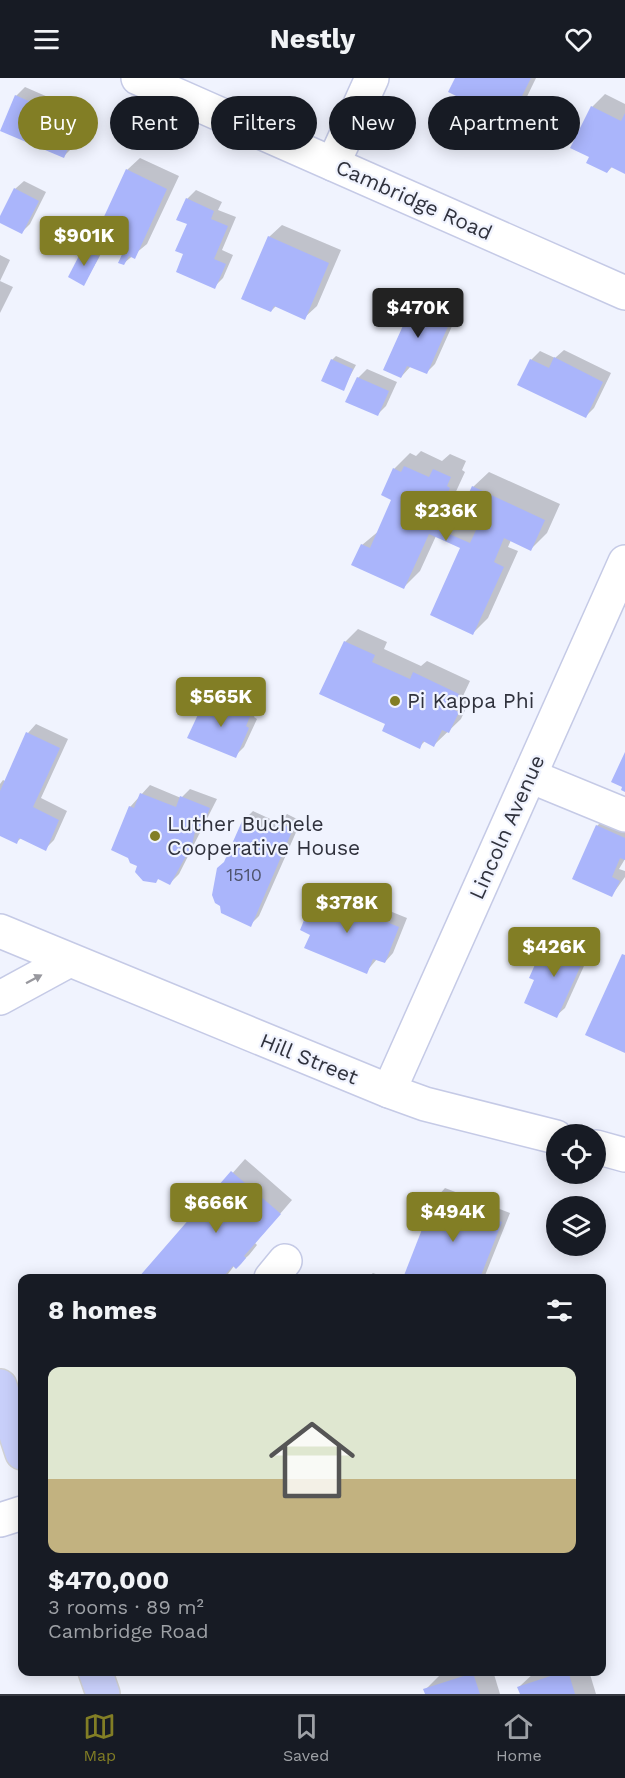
<!DOCTYPE html>
<html lang="en">
<head>
<meta charset="utf-8">
<style>
  :root { --surface:#171b24; --page:#242831; --text:#f1f3f6; --muted:#9ea1a6; --line:#363941; --accent:#827e25 }
  body { margin:0; font-family:"Work Sans",sans-serif; background:var(--page); color:var(--text); height:100vh; display:flex; flex-direction:column; font-size:22px; white-space:nowrap }
  * { box-sizing:border-box; margin:0 }
  p { font-size:20px; color:var(--muted) }
  .icon { flex:none; width:33px; height:33px; fill:none; stroke:currentColor; stroke-width:2; stroke-linecap:round; stroke-linejoin:round }
  .map { position:relative; flex:1; overflow:hidden }
  .side { position:absolute; left:18px; top:1196px; width:588px; height:402px; display:flex; flex-direction:column; background:var(--surface); border-radius:12px; box-shadow:0 3px 15px #0003 }
  .side>* { flex:none }
  .hud { position:absolute; left:18px; top:18px; width:590px; height:54px; display:flex; gap:12px }
  .controls { position:absolute; left:546px; top:1046px; display:grid; gap:12px }
  .controls a { display:grid; place-items:center; width:60px; height:60px; border-radius:50%; background:var(--surface); box-shadow:0 3px 15px #0003; font-size:30px }
  .price { position:absolute; translate:-50% -51px; padding:0 14px; border-radius:6px; background:var(--accent); color:#fff; font-size:20px; line-height:39px; filter:drop-shadow(0 2px 3px #0008) }
  .price::after { content:''; position:absolute; left:50%; top:36px; width:18px; height:14px; margin-left:-9px; background:inherit; clip-path:polygon(0 0,100% 0,50% 100%) }
  .price.current { background:#222; color:#fff }
  ul { padding:0; list-style:none }
  li { display:grid; align-content:center; gap:12px; height:318px; padding:0 30px }
  li span { display:grid; place-items:center; height:186px; border-radius:12px; color:#555 }
  li>.icon { margin-inline-start:auto }
  span .icon { width:108px; height:108px; fill:#fffc; stroke-width:1 }
  li b { font-size:26px }
  h2 { display:flex; justify-content:space-between; align-items:center; height:72px; padding:0 30px; font-size:26px }
  .chip { padding:0 21px; border-radius:27px; background:var(--surface); box-shadow:0 3px 15px #0003; font-size:21px; line-height:54px }
  .chip.current { background:var(--accent); color:#fff }
  header { display:flex; justify-content:space-between; align-items:center; height:78px; padding:0 30px; background:var(--surface); font-size:27px; font-weight:700 }
  .dock { display:flex; justify-content:space-around; align-items:center; height:84px; border-top:2px solid var(--line); background:var(--surface); font-size:16px; color:var(--muted) }
  .dock a { display:grid; justify-items:center; gap:3px }
  .dock .current { color:var(--accent) }
  .map>svg:first-child { display:block }
  .shadow { fill:#0003 }
  .building { fill:#aab5fb }
  .lines { fill:none; stroke-linecap:round; stroke-linejoin:round }
  .minor-casing { stroke:#c5cae6; stroke-width:36 }
  .major-casing { stroke:#d1d2d4; stroke-width:36 }
  .minor { stroke:#fff; stroke-width:33 }
  .major { stroke:#c8cffa; stroke-width:33 }
  .oneway { fill:#98989e }
  .poi-dot { fill:#827e25; stroke:#f0f3fe; stroke-width:2 }
  .labels { text-anchor:middle; stroke-width:4.5; stroke-linejoin:round; paint-order:stroke }
  .number-label { font-size:18px; fill:#4e536c }
  .street-label { font-size:21px; fill:#30323d; stroke:#f0f3fe }
  .poi-label { font-size:21px; fill:#30323d; stroke:#f0f3fe; text-anchor:start }
</style>
</head>
<body>
<header><svg class="icon" aria-label="menu" viewBox="0 0 24 24"><path d="M4 6h16M4 12h16M4 18h16"/></svg>Nestly<svg class="icon" aria-label="heart" viewBox="0 0 24 24"><path d="M12 20l-8-8c-3-5 5-10 8-4 3-6 11-1 8 4z"/></svg></header>
<div class="map">
<svg width="625" height="1616" viewBox="0 0 625 1616">
  <rect width="100%" height="100%" fill="#f0f3fe"/>
  <g class="shadow">
    <path d="M456 0H536L522 29 509 42Z"/>
    <path d="M25 9 87 36 72 70 64 78 16 18Z"/>
    <path d="M605 16 625 26V94L613 88 607 94 591 78 592 29Z"/>
    <path d="M140 80 179 98 147 166 124 185 127 169V92Z"/>
    <path d="M24 103 46 114 30 146 21 155 0 141 15 111Z"/>
    <path d="M196 112 222 124 218 132 236 139 222 172 233 177 223 200 214 209 189 146 187 121Z"/>
    <path d="M282 147 341 172 317 228 304 240 276 228 271 233 269 159Z"/>
    <path d="M88 167 102 174 84 206V171Z"/>
    <path d="M0 177 10 182 0 203 13 209 0 235Z"/>
    <path d="M425 213 461 228 435 286 426 295 411 288 401 299 385 292 416 221Z"/>
    <path d="M564 272 611 295 594 330 585 339 531 282 540 273 555 280Z"/>
    <path d="M336 278 356 287 343 311 332 282Z"/>
    <path d="M367 291 397 304 386 328 377 337 358 300Z"/>
    <path d="M421 373 442 383 450 376 466 383 462 392 465 394 447 433 460 438 473 409 489 394 560 426 547 455 531 471 511 462 508 469 518 473 488 540 473 555 462 470 436 458 420 493 404 509 362 467 380 452 393 421 394 391 410 375 416 378Z"/>
    <path d="M358 551 387 564 384 571 421 588 427 583 470 603 463 618 470 621 461 641 434 667 425 663 419 669 387 646 345 564Z"/>
    <path d="M223 612 259 628 254 639 257 641 244 669 235 678 203 629Z"/>
    <path d="M36 646 68 661 41 720 67 733 54 762 45 771 21 760 17 764 0 757V706L3 702 7 704 28 655Z"/>
    <path d="M150 707 181 720 190 711 217 721 179 796 170 805 138 787 130 729Z"/>
    <path d="M253 733 279 745 287 736 301 743 259 838 250 847 225 784 244 742Z"/>
    <path d="M606 739 625 748V781L619 791 625 793V799L612 817 597 748Z"/>
    <path d="M325 807 407 840 393 875 385 884 377 881 366 894 312 856 316 816Z"/>
    <path d="M562 853 593 868 565 930 556 938 536 901 538 883Z"/>
    <path d="M245 1081 292 1122 255 1165 257 1167 249 1177 236 1189 234 1188 225 1200H140Z"/>
    <path d="M445 1110 510 1135 484 1200H405L437 1119Z"/>
    <path d="M373 1195 387 1200H367Z"/>
    <path d="M450 1593H493L500 1616H426L425 1612 441 1596Z"/>
    <path d="M536 1593H589L596 1616H521L519 1609Z"/>
  </g>
  <g class="building">
    <path d="M455 0H531L509 44 448 14Z"/>
    <path d="M15 17 79 45 64 80 0 53Z"/>
    <path d="M591 28 621 43 625 35V96L611 89 607 95 586 85 589 79 570 70Z"/>
    <path d="M126 91 167 111 135 181 129 178 124 187 118 185 125 170 96 156Z"/>
    <path d="M14 110 39 123 22 156 0 145V138Z"/>
    <path d="M186 120 214 133 211 141 228 148 214 181 226 186 215 211 176 194 183 176 175 173 187 146 176 142Z"/>
    <path d="M268 158 329 185 305 242 274 228 271 234 241 221Z"/>
    <path d="M83 170 99 179 84 208 68 199Z"/>
    <path d="M415 221 453 237 427 296 407 288 401 300 383 292Z"/>
    <path d="M554 279 603 304 586 340 517 307 530 281 549 290Z"/>
    <path d="M331 281 353 291 344 313 321 303Z"/>
    <path d="M357 299 389 313 378 338 345 324Z"/>
    <path d="M404 388 429 399 433 391 451 399 447 408 450 410 433 449 470 465 478 448 458 439 472 408 545 442 531 473 504 460 494 484 504 489 473 557 430 537 460 470 429 456 404 511 351 487 361 466 370 470 391 422 381 417 393 390 401 394Z"/>
    <path d="M344 563 375 577 372 584 410 601 413 594 459 616 452 631 459 634 449 655 442 652 434 669 423 663 420 671 382 653 385 646 319 616Z"/>
    <path d="M213 620 251 636 246 648 249 650 236 680 187 660 202 628 208 631Z"/>
    <path d="M26 654 60 670 33 729 59 742 46 773 19 760 17 766 0 758V713Z"/>
    <path d="M625 674V714L621 712 622 709 611 704Z"/>
    <path d="M140 715 176 729 180 718 210 730 201 752 196 749 192 767 170 807 158 801 156 805 143 803 135 794 137 788 130 785 128 780 111 772 129 728 134 730Z"/>
    <path d="M243 741 273 754 277 744 293 751 251 849 221 835 220 828 215 825 212 817 217 790 224 784Z"/>
    <path d="M596 747 625 760V782L620 780 612 799 620 803 612 819 572 801Z"/>
    <path d="M315 815 399 849 385 885 373 881 367 896 304 870 310 857 300 852Z"/>
    <path d="M552 861 586 876 557 940 524 925 534 902 529 900 537 882 542 885Z"/>
    <path d="M622 876 625 877V975L585 957Z"/>
    <path d="M231 1093 281 1136 244 1178 246 1180 241 1186 236 1191 233 1188 222 1200H138Z"/>
    <path d="M435 1118 502 1144 480 1200H403Z"/>
    <path d="M566 1593H568L575 1616H520L517 1609Z"/>
    <path d="M473 1595 480 1616H425L423 1611Z"/>
  </g>
  <g class="lines">
    <defs>
      <g id="minor">
        <path d="M138 0 625 215"/>
        <path d="M333 86 372 0"/>
        <path d="M530 698 625 737"/>
        <path d="M0 853 389 1013 425 1026 556 1059"/>
        <path d="M0 920 68 883"/>
        <path d="M389 1013 625 484"/>
        <path d="M596 1069 625 1077"/>
        <path d="M271 1200 285 1183"/>
        <path d="M0 1442 22 1435"/>
      </g>
      <g id="major">
        <path d="M0 1308 22 1375"/>
        <path d="M95 1593 103 1616"/>
      </g>
    </defs>
    <use href="#minor" class="minor-casing"/>
    <use href="#major" class="major-casing"/>
    <use href="#minor" class="minor"/>
    <use href="#major" class="major"/>
  </g>
  <defs><path id="oneway-solid" d="M-6-.8H1V-3.2L6.5 0L1 3.2V.8H-6Z" transform="scale(1.5)"/></defs>
  <use class="oneway" href="#oneway-solid" transform="translate(34 901) rotate(-28)"/>
  <g class="poi-dot">
    <circle cx="395" cy="623" r="6"/>
    <circle cx="155" cy="758" r="6"/>
  </g>
  <g class="labels">
    <g class="number-label">
      <text x="244" y="803">1510</text>
    </g>
    <g class="street-label">
      <text transform="translate(414 122) rotate(24)" y="7">Cambridge Road</text>
      <text transform="translate(507 749) rotate(-66)" y="7">Lincoln Avenue</text>
      <text transform="translate(309 981) rotate(22)" y="7">Hill Street</text>
    </g>
    <g class="poi-label">
      <text x="407" y="630">Pi Kappa Phi</text>
      <text x="167" y="753">Luther Buchele<tspan x="167" dy="24">Cooperative House</tspan></text>
    </g>
  </g>
</svg>
<div class="controls">
<a><svg class="icon" aria-label="locate" viewBox="0 0 24 24"><circle cx="12" cy="12" r="6"/><path d="M12 2v4M12 18v4M2 12h4M18 12h4"/></svg></a>
<a><svg class="icon" aria-label="layers" viewBox="0 0 24 24"><path d="M12 4l9 5-9 5-9-5zM3 14l9 5 9-5"/></svg></a>
</div>
<b class="price" style="left:84px;top:189px">$901K</b>
<b class="price current" style="left:418px;top:261px">$470K</b>
<b class="price" style="left:446px;top:464px">$236K</b>
<b class="price" style="left:221px;top:650px">$565K</b>
<b class="price" style="left:347px;top:856px">$378K</b>
<b class="price" style="left:554px;top:900px">$426K</b>
<b class="price" style="left:216px;top:1156px">$666K</b>
<b class="price" style="left:453px;top:1165px">$494K</b>
<div class="hud">
<a class="chip current">Buy</a>
<a class="chip">Rent</a>
<a class="chip">Filters</a>
<a class="chip">New</a>
<a class="chip">Apartment</a>
</div>
<section class="side">
<h2>8 homes<svg class="icon" aria-label="filters" viewBox="0 0 24 24"><path d="M4 7h16M4 17h16"/><circle cx="9" cy="7" r="2"/><circle cx="15" cy="17" r="2"/></svg></h2>
<ul>
<li><span style="background:linear-gradient(#dfe7d0 60%,#c2b280 0)"><svg class="icon" aria-label="home" viewBox="0 0 24 24"><path d="M3 11l9-7 9 7M6 9v11h12V9"/></svg></span><div><b>$470,000</b><p>3 rooms · 89 m²</p><p>Cambridge Road</p></div></li>
</ul>
</section>
</div>
<nav class="dock">
<a class="current"><svg class="icon" aria-label="map" viewBox="0 0 24 24"><path d="M3 6l6-2 6 2 6-2v14l-6 2-6-2-6 2zM9 4v14M15 6v14"/></svg>Map</a>
<a><svg class="icon" aria-label="saved" viewBox="0 0 24 24"><path d="M7 4h10v16l-5-4-5 4z"/></svg>Saved</a>
<a><svg class="icon" aria-label="home" viewBox="0 0 24 24"><path d="M3 11l9-7 9 7M6 9v11h12V9"/></svg>Home</a>
</nav>
</body>
</html>
